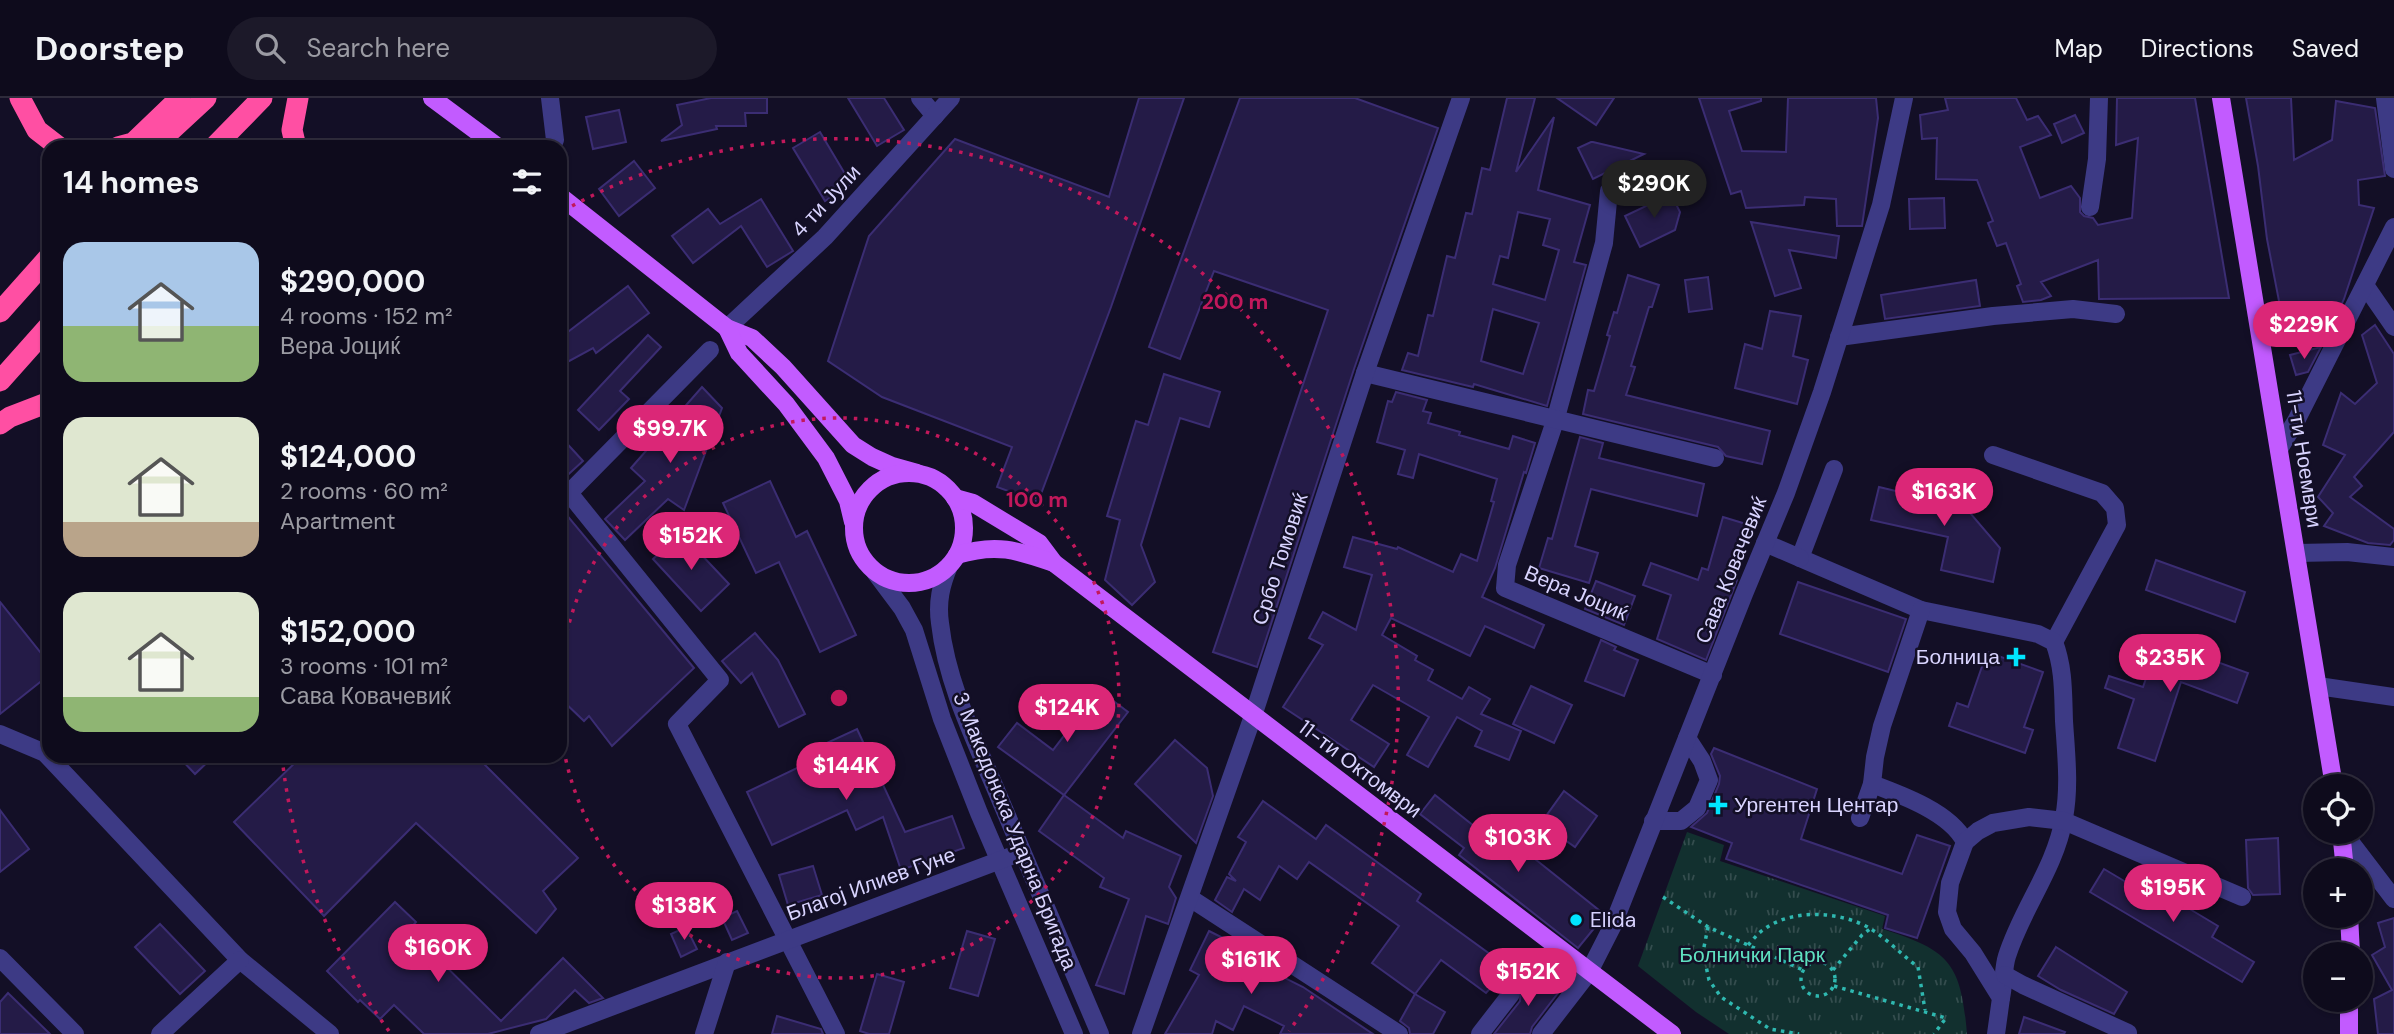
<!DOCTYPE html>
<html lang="en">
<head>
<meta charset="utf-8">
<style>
  :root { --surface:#0e0b1c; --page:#1c1929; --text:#f1f3f6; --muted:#9b9ba3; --line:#2e2b3b; --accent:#db2777 }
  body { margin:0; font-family:"DM Sans",sans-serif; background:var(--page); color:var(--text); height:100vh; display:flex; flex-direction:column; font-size:26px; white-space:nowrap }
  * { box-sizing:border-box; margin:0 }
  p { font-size:23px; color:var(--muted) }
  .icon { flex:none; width:38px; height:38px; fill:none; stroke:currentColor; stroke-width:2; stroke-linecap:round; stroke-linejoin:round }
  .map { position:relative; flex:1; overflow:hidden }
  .panel { position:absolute; left:42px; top:42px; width:525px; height:623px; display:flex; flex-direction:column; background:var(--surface); border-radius:21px; box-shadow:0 2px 5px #0004,0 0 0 2px var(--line) }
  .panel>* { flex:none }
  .tools { position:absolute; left:2303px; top:676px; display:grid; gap:14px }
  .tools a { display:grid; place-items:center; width:70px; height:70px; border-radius:50%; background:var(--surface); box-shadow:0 2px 5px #0004,0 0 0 2px var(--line); font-size:35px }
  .price { position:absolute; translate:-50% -60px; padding:0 16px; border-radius:24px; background:var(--accent); color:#fff; font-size:23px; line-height:46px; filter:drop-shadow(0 2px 4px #0008) }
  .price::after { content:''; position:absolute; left:50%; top:42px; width:21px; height:16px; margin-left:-10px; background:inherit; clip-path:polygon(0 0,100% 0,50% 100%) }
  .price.active { background:#222; color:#fff }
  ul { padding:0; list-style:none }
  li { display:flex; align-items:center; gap:21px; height:175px; padding:0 21px }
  li span { display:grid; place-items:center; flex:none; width:196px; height:140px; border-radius:21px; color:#555 }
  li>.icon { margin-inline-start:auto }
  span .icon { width:84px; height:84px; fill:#fffc; stroke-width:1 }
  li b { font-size:30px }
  h2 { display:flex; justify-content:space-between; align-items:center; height:84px; padding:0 21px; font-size:30px }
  header { display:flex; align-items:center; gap:42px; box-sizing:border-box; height:98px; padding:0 35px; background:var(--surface); border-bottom:2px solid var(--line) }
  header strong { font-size:33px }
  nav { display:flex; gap:38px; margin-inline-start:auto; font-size:24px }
  .search { width:490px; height:63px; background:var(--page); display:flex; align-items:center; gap:18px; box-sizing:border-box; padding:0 24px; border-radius:38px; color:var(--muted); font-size:26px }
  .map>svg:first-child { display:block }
  .grass { fill:url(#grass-tufts) }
  .building { fill:#241b47; stroke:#3b2d73; stroke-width:2; fill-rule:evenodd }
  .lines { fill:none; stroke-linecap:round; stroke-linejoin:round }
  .path { stroke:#2fb8b0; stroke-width:3.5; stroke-dasharray:3.5 5; stroke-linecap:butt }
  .minor { stroke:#3d3a85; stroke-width:18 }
  .major { stroke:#c25bff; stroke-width:18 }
  .highway { stroke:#ff4fa3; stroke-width:21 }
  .ring { fill:none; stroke:#c2185b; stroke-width:3.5; stroke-dasharray:3.5 7 }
  .poi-dot { fill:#00e5ff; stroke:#130f26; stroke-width:2.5 }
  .labels { text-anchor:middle; stroke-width:5; stroke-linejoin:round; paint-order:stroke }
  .street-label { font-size:21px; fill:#d9d4ff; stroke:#130f26 }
  .poi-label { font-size:21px; fill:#d9d4ff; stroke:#130f26; text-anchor:start }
  .park-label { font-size:21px; fill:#5fe0c0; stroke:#130f26 }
  .centre { fill:#c2185b; stroke:#130f26; stroke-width:3.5 }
  .ring-label { font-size:21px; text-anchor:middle; font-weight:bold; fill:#c2185b; stroke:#130f26; stroke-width:5; stroke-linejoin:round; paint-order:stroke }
</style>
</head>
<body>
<header>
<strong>Doorstep</strong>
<div class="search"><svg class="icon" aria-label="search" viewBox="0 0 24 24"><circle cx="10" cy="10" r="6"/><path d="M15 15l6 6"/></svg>Search here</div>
<nav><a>Map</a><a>Directions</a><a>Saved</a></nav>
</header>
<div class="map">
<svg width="2394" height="936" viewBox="0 0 2394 936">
  <defs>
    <pattern id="grass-tufts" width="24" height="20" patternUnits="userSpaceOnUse" patternTransform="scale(1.75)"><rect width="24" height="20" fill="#12302f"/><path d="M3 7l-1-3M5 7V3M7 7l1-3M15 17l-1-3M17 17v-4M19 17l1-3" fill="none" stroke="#344d4e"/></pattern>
  </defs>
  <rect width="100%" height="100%" fill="#130f26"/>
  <path class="grass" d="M1687 734 1724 747 1720 763 1885 818 1882 831C1949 852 1961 864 1967 936H1729L1696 914 1638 868Z"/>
  <g class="building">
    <path d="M711 0H767V15H745L746 28H716L717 31 661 43 682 27 677 7Z"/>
    <path d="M848 0H884L904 32 877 48Z"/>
    <path d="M1139 0H1184L1111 209 1038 404 997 389 1012 349 882 299 828 263 869 138 955 41 1109 99Z"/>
    <path d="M1240 0H1355L1438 30 1354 271 1257 569 1213 554 1328 212 1214 173 1180 261 1149 249Z"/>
    <path d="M1507 0H1535L1516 74 1554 19 1538 92 1590 107 1574 164 1586 167 1547 308 1474 286 1473 289 1402 272 1408 255 1418 258 1428 217 1433 218 1447 158 1455 160 1466 115 1472 116 1482 70 1490 72ZM1518 114 1550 121 1543 147 1559 152 1545 202 1493 186 1500 158 1508 160ZM1493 211 1539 225 1523 276 1481 263Z"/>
    <path d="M1557 0H1614L1596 27Z"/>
    <path d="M1699 0H1761V3L1729 13 1742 53 1786 54 1788 0H1876L1878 20 1862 128H1837L1836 101 1805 99 1804 107 1746 110 1741 93 1731 96Z"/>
    <path d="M1945 0H2016L2027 22 2038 18 2051 37 2020 49 2040 100 2071 88 2080 100V114L2084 118 2093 120 2098 127 2132 120 2138 40 2116 47 2117 0H2195L2229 200 2099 201 2098 162 2041 184 2051 198 2041 202 2023 204 2017 188 2021 186 2006 145 1997 148 1988 125 1993 123 1977 82 1936 81 1937 40 1922 41 1920 17 1948 12Z"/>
    <path d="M2246 0H2291L2294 62 2332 42 2336 3 2375 10 2385 78 2358 82 2359 107 2374 110 2344 201 2331 229 2311 219 2284 229 2267 141 2258 68Z"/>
    <path d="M619 12 626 44 593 51 586 19Z"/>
    <path d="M2075 17 2084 35 2062 45 2054 26Z"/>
    <path d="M820 34 851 86 825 103 793 50Z"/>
    <path d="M1591 44H1593L1644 56 1593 81 1578 50Z"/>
    <path d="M634 63 655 90 619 118 599 91Z"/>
    <path d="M1671 96 1680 114 1675 132 1640 149 1625 118Z"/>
    <path d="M1944 100 1945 130 1910 131 1909 101Z"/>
    <path d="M761 101 793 153 767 169 741 128 693 165 672 138 708 111 720 126Z"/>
    <path d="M1751 124 1839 138 1836 160 1789 152 1801 190 1775 198Z"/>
    <path d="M1628 177 1659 187 1652 209H1649L1631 268 1635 269 1626 297 1770 333 1762 366 1726 358 1718 349 1583 316 1588 292 1594 293 1610 238 1607 237 1614 214 1617 215Z"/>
    <path d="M1708 179 1712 211 1689 214 1685 182Z"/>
    <path d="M1976 182 1980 208 1885 221 1881 197Z"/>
    <path d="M628 188 649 215 596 255 593 250 560 268V240Z"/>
    <path d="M1770 213 1801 218 1793 258 1808 262 1797 306 1735 290 1745 246 1762 251Z"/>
    <path d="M2375 227 2394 256V334L2354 379 2362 388 2350 399 2394 431V442L2390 447 2368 445 2324 428 2333 415 2318 399 2345 357 2323 347 2341 295 2355 306 2377 285 2362 237Z"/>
    <path d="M648 237 661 249 620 293 629 301 599 332 578 312Z"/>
    <path d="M2321 249 2308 274 2296 277 2290 257Z"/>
    <path d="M1164 276 1220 294 1209 329 1180 320 1141 447 1155 484 1132 507 1105 482 1120 422 1107 418 1136 323 1148 327Z"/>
    <path d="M702 289 722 310 684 412 668 401 625 442 605 421 645 383 631 370Z"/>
    <path d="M1396 294 1427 302 1423 313 1431 315 1428 325 1460 334 1459 337 1509 351 1513 338 1535 345 1526 375 1524 374 1495 470 1482 499 1544 527 1534 550 1485 528 1470 558 1391 520 1382 537 1417 558 1415 562 1433 572 1428 582 1462 601 1469 589 1490 601 1481 616 1521 633 1509 662 1475 648 1482 633 1457 619 1428 669 1407 657 1429 619 1373 587 1351 622 1389 646 1374 669 1283 609 1323 547 1309 540 1323 514 1356 532 1372 477 1344 469 1353 439 1397 451 1398 449 1453 474 1461 456 1477 463 1494 404 1491 403 1497 381 1419 356 1413 380 1398 376 1405 352 1377 344 1388 303 1392 304Z"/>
    <path d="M560 338 583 363 560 384Z"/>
    <path d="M1580 339 1603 345 1599 360 1704 386 1697 418 1591 391 1575 448 1598 455 1589 485 1539 470 1548 440 1552 441Z"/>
    <path d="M770 383 796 439 807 433 856 537 820 554 779 464 756 475 723 405Z"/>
    <path d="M1954 387 1972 388 1970 415 2000 450 1993 484 1941 472 1948 439 1871 422 1879 389 1929 401 1947 400Z"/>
    <path d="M560 409 694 570 612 648 589 618 584 623 560 600Z"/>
    <path d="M1723 419 1746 426 1731 480 1737 482 1706 562 1657 541 1671 497 1643 487 1651 465 1698 482 1702 470 1708 472Z"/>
    <path d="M681 435 729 486 701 513 653 461Z"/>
    <path d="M2156 462 2245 494 2235 524 2146 492Z"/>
    <path d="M1596 483 1635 498 1624 527 1585 511Z"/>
    <path d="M1798 484 1906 521 1888 574 1780 536Z"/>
    <path d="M0 504 49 565V577L0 616Z"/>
    <path d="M755 535 778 562 805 616 779 629 752 575 741 585 722 563Z"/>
    <path d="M1601 542 1616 549 1614 552 1638 562 1624 598 1585 583Z"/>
    <path d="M2159 543 2248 575 2237 605 2181 584 2155 663 2118 650 2134 601 2105 590 2109 578 2143 589Z"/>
    <path d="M1987 554 2043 574 2024 629 2033 632 2025 655 1949 628 1957 605 1968 609Z"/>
    <path d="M1531 588 1572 607 1554 645 1513 626Z"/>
    <path d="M1099 592 1128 614 1064 697 998 649 1017 625 1053 652Z"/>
    <path d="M857 631 905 734 952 718 964 750 901 772 883 719 856 732 847 712 772 747 747 694 820 659 816 650Z"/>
    <path d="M1175 642 1207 670 1213 698 1196 745 1135 686Z"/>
    <path d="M1714 650 1817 691 1801 741 1902 776 1917 737 1950 748 1917 840 1885 830 1888 817 1726 761 1732 745 1691 729 1707 715 1719 686 1720 678 1711 656Z"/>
    <path d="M178 658H214L195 676Z"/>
    <path d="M302 658H476L578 760 543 793 556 811 536 835 416 725 324 818 234 724Z"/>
    <path d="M1564 693 1597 718 1575 749 1541 725Z"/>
    <path d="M1064 697 1123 740 1126 733 1181 758 1169 789 1176 800 1168 826 1146 818 1124 896 1096 887 1129 801 1100 789 1104 780 1039 733Z"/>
    <path d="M1435 697 1479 732 1486 722 1605 817 1578 850 1459 757 1464 750 1420 716Z"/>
    <path d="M1263 703 1316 741 1326 727 1421 796 1417 803 1509 870 1486 895 1441 862 1415 896 1372 865 1399 828 1309 764 1297 781 1279 768 1260 802 1244 791 1232 814 1215 802 1227 779 1236 783 1229 776 1246 744 1238 739Z"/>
    <path d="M0 712 29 751 0 774Z"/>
    <path d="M2278 740 2280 796 2253 797 2248 790 2246 742Z"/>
    <path d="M813 768 822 797 788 807 779 777Z"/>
    <path d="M2104 771 2163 806 2168 798 2218 828 2212 839 2254 864 2242 884 2090 794Z"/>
    <path d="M395 804 416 824 409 832 501 923 563 860 603 900 589 905 575 892 546 921 488 936H424L394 907 380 921 360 902 358 904 327 873Z"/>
    <path d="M737 813 748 835 732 842 722 820Z"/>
    <path d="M2394 820V936H2378L2374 901 2392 892 2372 857 2385 849 2378 825Z"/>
    <path d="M160 826 205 873 180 896 135 849Z"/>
    <path d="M686 829 697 851 681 859 671 836Z"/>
    <path d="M967 833 995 841 978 898 950 890Z"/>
    <path d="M1209 833 1241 849 1240 853 1265 865 1263 869 1303 889 1373 936H1280L1284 928 1244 908 1233 932 1216 923 1212 936H1165L1199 877 1190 872Z"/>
    <path d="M2056 849 2127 894 2114 916 2061 892 2038 878Z"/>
    <path d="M877 876 904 884 889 936H869L860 933Z"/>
    <path d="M1532 876 1558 895 1532 929 1530 936H1494L1520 903 1521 891Z"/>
    <path d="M8 895 50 936H0V904Z"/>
    <path d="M1415 896 1445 914 1433 936H1410L1409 930 1400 923Z"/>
    <path d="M777 918 821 931 823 936H772Z"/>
    <path d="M2024 919 2065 934 2064 936H2019Z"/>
  </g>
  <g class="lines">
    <g class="path">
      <path d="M1663 799 1708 829 1803 872"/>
      <path d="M1708 829 1703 854 1709 882 1721 899 1770 931 1799 936"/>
      <path d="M1748 847C1753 842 1757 836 1763 832 1791 810 1842 813 1871 831 1888 842 1902 857 1918 869L1925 912"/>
      <circle cx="1818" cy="881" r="17"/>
      <path d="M1833 872 1862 837 1870 831"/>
      <path d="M1834 888 1946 920 1934 936"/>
    </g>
    <g class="minor">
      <path d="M550 0 555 42 551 49"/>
      <path d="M920 0 935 18"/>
      <path d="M2385 0 2394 71"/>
      <path d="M1609 93 1604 145 1555 323 1507 467 1505 490 1713 577"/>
      <path d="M2090 109 2097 61 2099 0"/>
      <path d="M2365 187 2394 229"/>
      <path d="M727 230 825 139 951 0"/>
      <path d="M1839 239 1993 218 2073 211 2116 216"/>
      <path d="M710 252 569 395 720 582 677 626 836 936"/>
      <path d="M1365 275 1715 360"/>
      <path d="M2279 351 2296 323 2394 129"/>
      <path d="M1993 357 2102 395 2115 410 2117 427 2054 544"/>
      <path d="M1834 371 1800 460 1921 512 2038 536 2054 544C2064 570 2063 596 2064 623 2066 655 2070 688 2064 720 2055 771 2022 810 2007 858 2003 870 2004 887 2001 900"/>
      <path d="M1765 445 1800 460"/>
      <path d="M2297 455 2347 454 2394 459"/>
      <path d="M949 468C941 487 937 504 940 525 947 588 978 648 1002 706 1035 782 1067 859 1100 936"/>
      <path d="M875 474 902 510 914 532 942 621 979 715 1074 936"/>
      <path d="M2318 588 2394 599"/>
      <path d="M0 636 45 655 240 862 330 936"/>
      <path d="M1872 686C1902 697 1951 715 1965 744L1950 785 1947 814 1953 831 1973 855 2001 900 1996 936"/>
      <path d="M1860 720 1872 686 1875 659 1882 628 1921 512"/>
      <path d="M1653 723H1681L1697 710 1709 682 1702 663 1687 640"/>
      <path d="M2342 733 2394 801"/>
      <path d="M1965 744 1978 733 1993 725 2029 719 2064 723 2242 799"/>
      <path d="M1190 800 1399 936"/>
      <path d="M0 860 75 936"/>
      <path d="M2005 877 2023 887 2128 935"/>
      <path d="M160 936 240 862"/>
      <path d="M539 936 1022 754"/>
      <path d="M704 936 727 864"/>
      <path d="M1141 936 1253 618 1365 275 1461 0"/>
      <path d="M1480 936 1511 896"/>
      <path d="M1541 936 1589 874 1613 827 1744 496 1786 395 1822 294 1881 107 1904 0"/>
    </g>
    <g class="major">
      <path d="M432 0 498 49"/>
      <path d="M2221 0 2334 688"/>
      <path d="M560 98 727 230 752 240 783 269 853 347 872 359 892 368 917 375"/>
      <path d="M727 230 739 255 786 306 826 360 848 403 853 424"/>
      <circle cx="909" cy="430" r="55"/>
      <path d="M955 400 973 405 1039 445 1054 465 1672 936"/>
      <path d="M957 457C996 445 1017 452 1054 465"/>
      <path d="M2341 733 2345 772"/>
      <path d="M2349 817 2351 856"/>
      <path d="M2349 936V901"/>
    </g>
    <g class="highway">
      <path d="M20 0 37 32 59 49"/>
      <path d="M118 49 133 45 180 0"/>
      <path d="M153 49 206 0"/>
      <path d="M214 49 262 0"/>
      <path d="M296 49 292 32 298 0"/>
      <path d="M0 214 49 159"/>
      <path d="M0 283 49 228"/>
      <path d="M0 326 10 319 49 304"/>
    </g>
  </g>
  <g class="ring">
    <path d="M560 576A280 280 0 1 1 560 624"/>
    <path d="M389 933A560 560 0 0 1 282 659M563 113A560 560 0 0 1 1289 933"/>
  </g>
  <g class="poi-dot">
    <path d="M2012.5 548.5h7v7h7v7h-7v7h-7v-7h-7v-7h7z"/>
    <path d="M1714.5 696.5h7v7h7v7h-7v7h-7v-7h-7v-7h7z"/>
    <circle cx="1576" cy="822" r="7"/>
  </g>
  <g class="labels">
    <g class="street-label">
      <text transform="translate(826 103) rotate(-47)" y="7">4 ти Јули</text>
      <text transform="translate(2304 361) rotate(81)" y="7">11-ти Ноември</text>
      <text transform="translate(1280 461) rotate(-72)" y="7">Србо Томовиќ</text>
      <text transform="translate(1731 472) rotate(-68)" y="7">Сава Ковачевиќ</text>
      <text transform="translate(1576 495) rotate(23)" y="7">Вера Јоциќ</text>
      <text transform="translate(1360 671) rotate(37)" y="7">11-ти Октомври</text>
      <text transform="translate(1015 733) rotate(68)" y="7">3 Македонска Ударна Бригада</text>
      <text transform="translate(871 786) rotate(-20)" y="7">Благој Илиев Гуне</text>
    </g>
    <g class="poi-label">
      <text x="2000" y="566" text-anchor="end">Болница</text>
      <text x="1734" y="714">Ургентен Центар</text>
      <text x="1590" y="829">Elida</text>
    </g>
    <g class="park-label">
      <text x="1752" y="864">Болнички Парк</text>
    </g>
  </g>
  <circle cx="839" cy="600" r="10" class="centre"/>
  <g class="ring-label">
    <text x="1235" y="211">200 m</text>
    <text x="1037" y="409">100 m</text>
  </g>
</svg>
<div class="tools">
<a><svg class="icon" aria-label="locate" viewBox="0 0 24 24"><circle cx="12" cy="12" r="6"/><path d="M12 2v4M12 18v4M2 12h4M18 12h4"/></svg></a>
<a>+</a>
<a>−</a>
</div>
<b class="price active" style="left:1654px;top:122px">$290K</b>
<b class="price" style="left:2304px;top:263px">$229K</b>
<b class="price" style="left:670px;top:367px">$99.7K</b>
<b class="price" style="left:1944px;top:430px">$163K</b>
<b class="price" style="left:691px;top:474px">$152K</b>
<b class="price" style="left:2170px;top:596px">$235K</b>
<b class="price" style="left:1067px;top:646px">$124K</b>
<b class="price" style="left:846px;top:704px">$144K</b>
<b class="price" style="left:1518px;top:776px">$103K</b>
<b class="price" style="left:2173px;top:826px">$195K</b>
<b class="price" style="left:684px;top:844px">$138K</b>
<b class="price" style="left:438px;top:886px">$160K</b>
<b class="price" style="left:1251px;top:898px">$161K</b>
<b class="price" style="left:1528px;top:910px">$152K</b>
<section class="panel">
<h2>14 homes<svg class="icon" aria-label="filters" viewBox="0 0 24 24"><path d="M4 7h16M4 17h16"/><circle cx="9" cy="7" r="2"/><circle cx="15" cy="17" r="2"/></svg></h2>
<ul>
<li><span style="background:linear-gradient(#a9c7e8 60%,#8fb573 0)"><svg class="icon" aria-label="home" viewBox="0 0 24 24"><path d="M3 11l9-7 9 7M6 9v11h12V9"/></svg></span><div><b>$290,000</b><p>4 rooms · 152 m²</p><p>Вера Јоциќ</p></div></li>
<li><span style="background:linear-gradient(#dfe7d0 75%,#b9a48a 0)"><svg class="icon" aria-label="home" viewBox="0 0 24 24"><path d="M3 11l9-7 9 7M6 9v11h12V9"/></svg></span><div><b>$124,000</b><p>2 rooms · 60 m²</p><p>Apartment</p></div></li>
<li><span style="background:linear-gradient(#dfe7d0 75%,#8fb573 0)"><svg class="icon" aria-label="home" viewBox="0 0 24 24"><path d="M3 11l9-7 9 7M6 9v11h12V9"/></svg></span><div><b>$152,000</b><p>3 rooms · 101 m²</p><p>Сава Ковачевиќ</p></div></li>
</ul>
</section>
</div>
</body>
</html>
